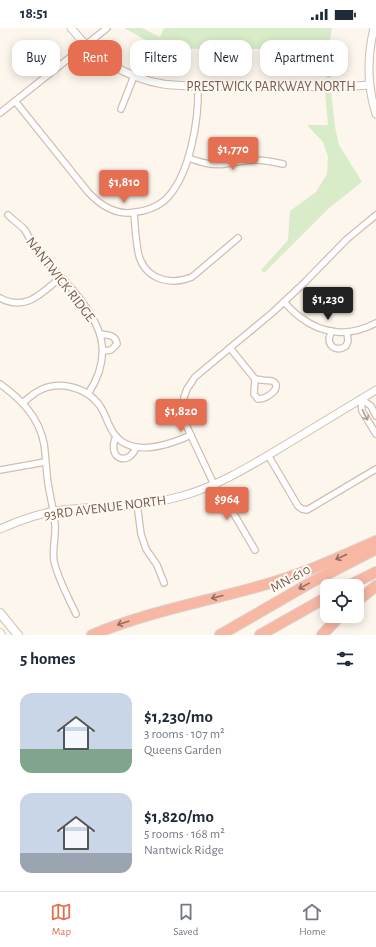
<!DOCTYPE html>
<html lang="en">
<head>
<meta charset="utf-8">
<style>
  :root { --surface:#fff; --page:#f2f2f3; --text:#1f2937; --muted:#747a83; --line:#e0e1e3; --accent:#e76f51 }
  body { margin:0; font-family:"Alegreya Sans",sans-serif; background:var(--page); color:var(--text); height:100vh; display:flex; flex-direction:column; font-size:15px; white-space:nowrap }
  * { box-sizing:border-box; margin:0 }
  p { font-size:13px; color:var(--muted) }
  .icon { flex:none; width:22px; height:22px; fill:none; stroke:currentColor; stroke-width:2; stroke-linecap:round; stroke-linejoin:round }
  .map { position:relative; height:607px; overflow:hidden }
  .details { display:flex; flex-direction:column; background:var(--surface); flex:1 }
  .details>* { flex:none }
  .top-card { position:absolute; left:12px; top:12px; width:352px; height:36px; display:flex; gap:8px }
  .controls { position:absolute; left:320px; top:551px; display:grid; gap:8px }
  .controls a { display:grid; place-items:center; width:44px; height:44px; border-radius:8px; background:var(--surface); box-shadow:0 2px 10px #0003; font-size:20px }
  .price { position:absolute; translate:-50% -34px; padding:0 9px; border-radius:4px; background:var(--accent); color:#fff; font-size:13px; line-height:26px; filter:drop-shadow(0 1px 2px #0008) }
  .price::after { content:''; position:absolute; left:50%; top:24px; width:12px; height:9px; margin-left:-6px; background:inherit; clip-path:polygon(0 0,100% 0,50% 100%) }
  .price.active { background:#222; color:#fff }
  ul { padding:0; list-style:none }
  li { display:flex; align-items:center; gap:12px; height:100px; padding:0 20px }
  li span { display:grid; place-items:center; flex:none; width:112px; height:80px; border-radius:12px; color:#555 }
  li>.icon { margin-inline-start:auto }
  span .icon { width:48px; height:48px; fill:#fffc; stroke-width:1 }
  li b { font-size:17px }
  h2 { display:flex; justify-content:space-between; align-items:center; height:48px; padding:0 20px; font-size:17px }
  .chip { padding:0 14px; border-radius:12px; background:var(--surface); box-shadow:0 2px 10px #0003; font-size:14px; line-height:36px }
  .chip.active { background:var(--accent); color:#fff }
  .status { display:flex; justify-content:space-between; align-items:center; height:28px; padding:0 20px; background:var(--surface); direction:ltr }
  .status svg { height:11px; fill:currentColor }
  .dock { display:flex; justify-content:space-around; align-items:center; height:56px; border-top:1px solid var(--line); background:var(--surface); font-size:11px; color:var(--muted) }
  .dock a { display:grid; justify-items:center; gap:2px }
  .dock .active { color:var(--accent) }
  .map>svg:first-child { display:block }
  .green { fill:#d8ecc9 }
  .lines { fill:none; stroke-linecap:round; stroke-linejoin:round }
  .minor-casing { stroke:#d1beb0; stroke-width:8 }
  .tertiary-casing { stroke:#d1beb0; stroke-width:9 }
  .secondary-casing { stroke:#d6c0b0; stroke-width:10 }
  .motorway-casing { stroke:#dad1cd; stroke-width:12 }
  .minor { stroke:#fff; stroke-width:5.5 }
  .tertiary { stroke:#fff; stroke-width:7 }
  .secondary { stroke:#fff; stroke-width:8 }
  .motorway { stroke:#f7b7a3; stroke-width:10 }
  .oneway { stroke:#af9d94 }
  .oneway2 { stroke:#936e5e }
  .labels { text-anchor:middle; stroke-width:4; stroke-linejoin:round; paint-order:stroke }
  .street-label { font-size:14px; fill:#7a5c4d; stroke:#fffaf3 }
</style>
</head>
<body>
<div class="status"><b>18:51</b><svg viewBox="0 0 49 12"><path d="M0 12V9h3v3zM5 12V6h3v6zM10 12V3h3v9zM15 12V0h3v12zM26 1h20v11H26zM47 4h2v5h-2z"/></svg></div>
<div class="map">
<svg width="376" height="607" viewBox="0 0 376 607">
  <rect width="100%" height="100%" fill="#fdf6ec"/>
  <g class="green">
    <path d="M124 0H142L160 9 164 0H332L329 19 331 50H326L322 22 252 21 236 20 200 21 167 20 151 15Z"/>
    <path d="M331 63 335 99 339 117 362 154 329 180 264 245 261 242 288 212 290 183 316 164 327 146 328 129 323 114 307 97H328L325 64Z"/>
  </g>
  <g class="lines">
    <defs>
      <g id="minor">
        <path d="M15 73 88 164C100 177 117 188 136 184 146 183 156 179 164 173 190 150 199 91 198 58"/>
        <path d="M121 81 134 48"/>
        <path d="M0 85 107 0"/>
        <path d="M188 130C200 134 212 138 225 136 235 135 245 132 255 132 265 132 274 134 283 136"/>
        <path d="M134 185C135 197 136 220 140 231 149 253 172 257 192 249L238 210"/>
        <path d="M8 187C13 192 19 196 24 201 27 205 29 210 32 214 37 221 42 228 47 234 55 243 64 252 72 261 101 295 115 325 88 366"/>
        <path d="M0 270C26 284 42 265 61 249"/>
        <path d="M284 274C289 279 294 285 300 289 323 307 350 309 376 295"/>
        <path d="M331 303C331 304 330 309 329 310 329 321 339 323 346 318L348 313 347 304"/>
        <path d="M100 306C108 307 116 307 117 316L111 322 103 323"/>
        <path d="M230 320 255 351"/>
        <path d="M255 351C256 351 261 352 262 352 265 353 269 352 272 353 284 358 267 372 258 371L254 366Z"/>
        <path d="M0 356C21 371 39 389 44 416 46 428 46 442 48 455 50 469 54 482 55 497 56 509 52 521 54 533 58 551 68 569 76 586"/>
        <path d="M361 371 362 383 376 406"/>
        <path d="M361 371 371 378 376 388"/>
        <path d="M23 375C27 371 31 368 35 365 56 351 86 358 100 378 108 390 109 404 121 413 140 427 171 416 191 407"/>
        <path d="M116 408C106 433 130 438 136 419"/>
        <path d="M268 427 298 478 302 481 307 482 376 441"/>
        <path d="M0 442 45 434"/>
        <path d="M137 476 141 506 146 521 157 537 164 555"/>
        <path d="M255 522 231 481 218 465 186 397 184 388 183 379 184 369 187 361 195 349 272 285 304 255 347 211 376 187"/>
      </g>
      <g id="tertiary">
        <path d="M71 0C94 29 126 50 163 56 178 58 193 58 208 58 227 58 245 58 263 58 298 58 334 60 370 57"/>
        <path d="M374 0C367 29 367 58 376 86"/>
        <path d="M0 501C20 492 40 485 61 482 79 480 97 479 115 479 138 478 160 474 182 468 218 458 250 438 282 419 313 400 345 381 376 362"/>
      </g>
      <g id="secondary">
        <path d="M0 585 18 607"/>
        <path d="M0 605 1 607"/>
      </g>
      <g id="motorway">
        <path d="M348 558 376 544"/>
        <path d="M357 573 376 558"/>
        <path d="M92 607C146 584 204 574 260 558 301 547 338 530 376 513"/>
        <path d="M220 607 310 555 376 521"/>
        <path d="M260 607 327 569"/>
        <path d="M322 607 340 588"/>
      </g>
    </defs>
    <use href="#minor" class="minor-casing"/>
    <use href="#tertiary" class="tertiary-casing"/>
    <use href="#secondary" class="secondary-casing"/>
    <use href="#motorway" class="motorway-casing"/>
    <use href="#minor" class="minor"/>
    <use href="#tertiary" class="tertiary"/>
    <use href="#secondary" class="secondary"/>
    <use href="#motorway" class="motorway"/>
  </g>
  <defs><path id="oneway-shaft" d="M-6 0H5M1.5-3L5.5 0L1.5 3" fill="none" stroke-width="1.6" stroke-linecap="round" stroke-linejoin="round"/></defs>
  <use class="oneway" href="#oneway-shaft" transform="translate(365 387) rotate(63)"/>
  <g class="oneway2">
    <use href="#oneway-shaft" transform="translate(341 529) rotate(155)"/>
    <use href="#oneway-shaft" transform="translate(304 558) rotate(151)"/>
    <use href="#oneway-shaft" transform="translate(217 569) rotate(166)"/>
    <use href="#oneway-shaft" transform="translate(123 595) rotate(162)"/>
  </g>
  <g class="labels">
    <g class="street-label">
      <text x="271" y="63">PRESTWICK PARKWAY NORTH</text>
      <text transform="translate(61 251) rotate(52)" y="5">NANTWICK RIDGE</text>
      <text transform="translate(105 479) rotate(-7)" y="5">93RD AVENUE NORTH</text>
      <text transform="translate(290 550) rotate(-29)" y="5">MN-610</text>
    </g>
  </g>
</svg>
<div class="controls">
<a><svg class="icon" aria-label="locate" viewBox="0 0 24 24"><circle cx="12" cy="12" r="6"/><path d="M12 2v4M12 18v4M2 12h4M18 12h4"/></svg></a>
</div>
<b class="price" style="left:233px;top:143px">$1,770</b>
<b class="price" style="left:124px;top:176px">$1,810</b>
<b class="price active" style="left:328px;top:293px">$1,230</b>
<b class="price" style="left:181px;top:405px">$1,820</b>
<b class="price" style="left:227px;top:493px">$964</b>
<div class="top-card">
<a class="chip">Buy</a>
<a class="chip active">Rent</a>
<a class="chip">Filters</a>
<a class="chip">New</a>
<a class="chip">Apartment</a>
</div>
</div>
<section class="details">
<h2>5 homes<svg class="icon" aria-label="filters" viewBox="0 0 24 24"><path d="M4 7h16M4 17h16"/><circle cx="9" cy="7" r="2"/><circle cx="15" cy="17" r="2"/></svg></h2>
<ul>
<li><span style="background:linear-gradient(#c9d6e8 70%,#7fa58c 0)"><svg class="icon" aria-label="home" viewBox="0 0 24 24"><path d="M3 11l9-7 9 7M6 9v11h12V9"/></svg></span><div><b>$1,230/mo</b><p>3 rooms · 107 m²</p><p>Queens Garden</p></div></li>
<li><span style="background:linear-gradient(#c9d6e8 75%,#9aa5b1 0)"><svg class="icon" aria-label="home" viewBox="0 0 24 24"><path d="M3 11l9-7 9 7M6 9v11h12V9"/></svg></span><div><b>$1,820/mo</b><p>5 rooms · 168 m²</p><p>Nantwick Ridge</p></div></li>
</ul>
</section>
<nav class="dock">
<a class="active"><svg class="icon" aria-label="map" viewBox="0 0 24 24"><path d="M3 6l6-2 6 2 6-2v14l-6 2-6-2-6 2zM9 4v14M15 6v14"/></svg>Map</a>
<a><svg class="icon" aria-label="saved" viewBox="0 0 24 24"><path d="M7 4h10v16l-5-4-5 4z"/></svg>Saved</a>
<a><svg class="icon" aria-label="home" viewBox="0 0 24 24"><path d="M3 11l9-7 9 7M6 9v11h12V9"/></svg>Home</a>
</nav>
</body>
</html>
